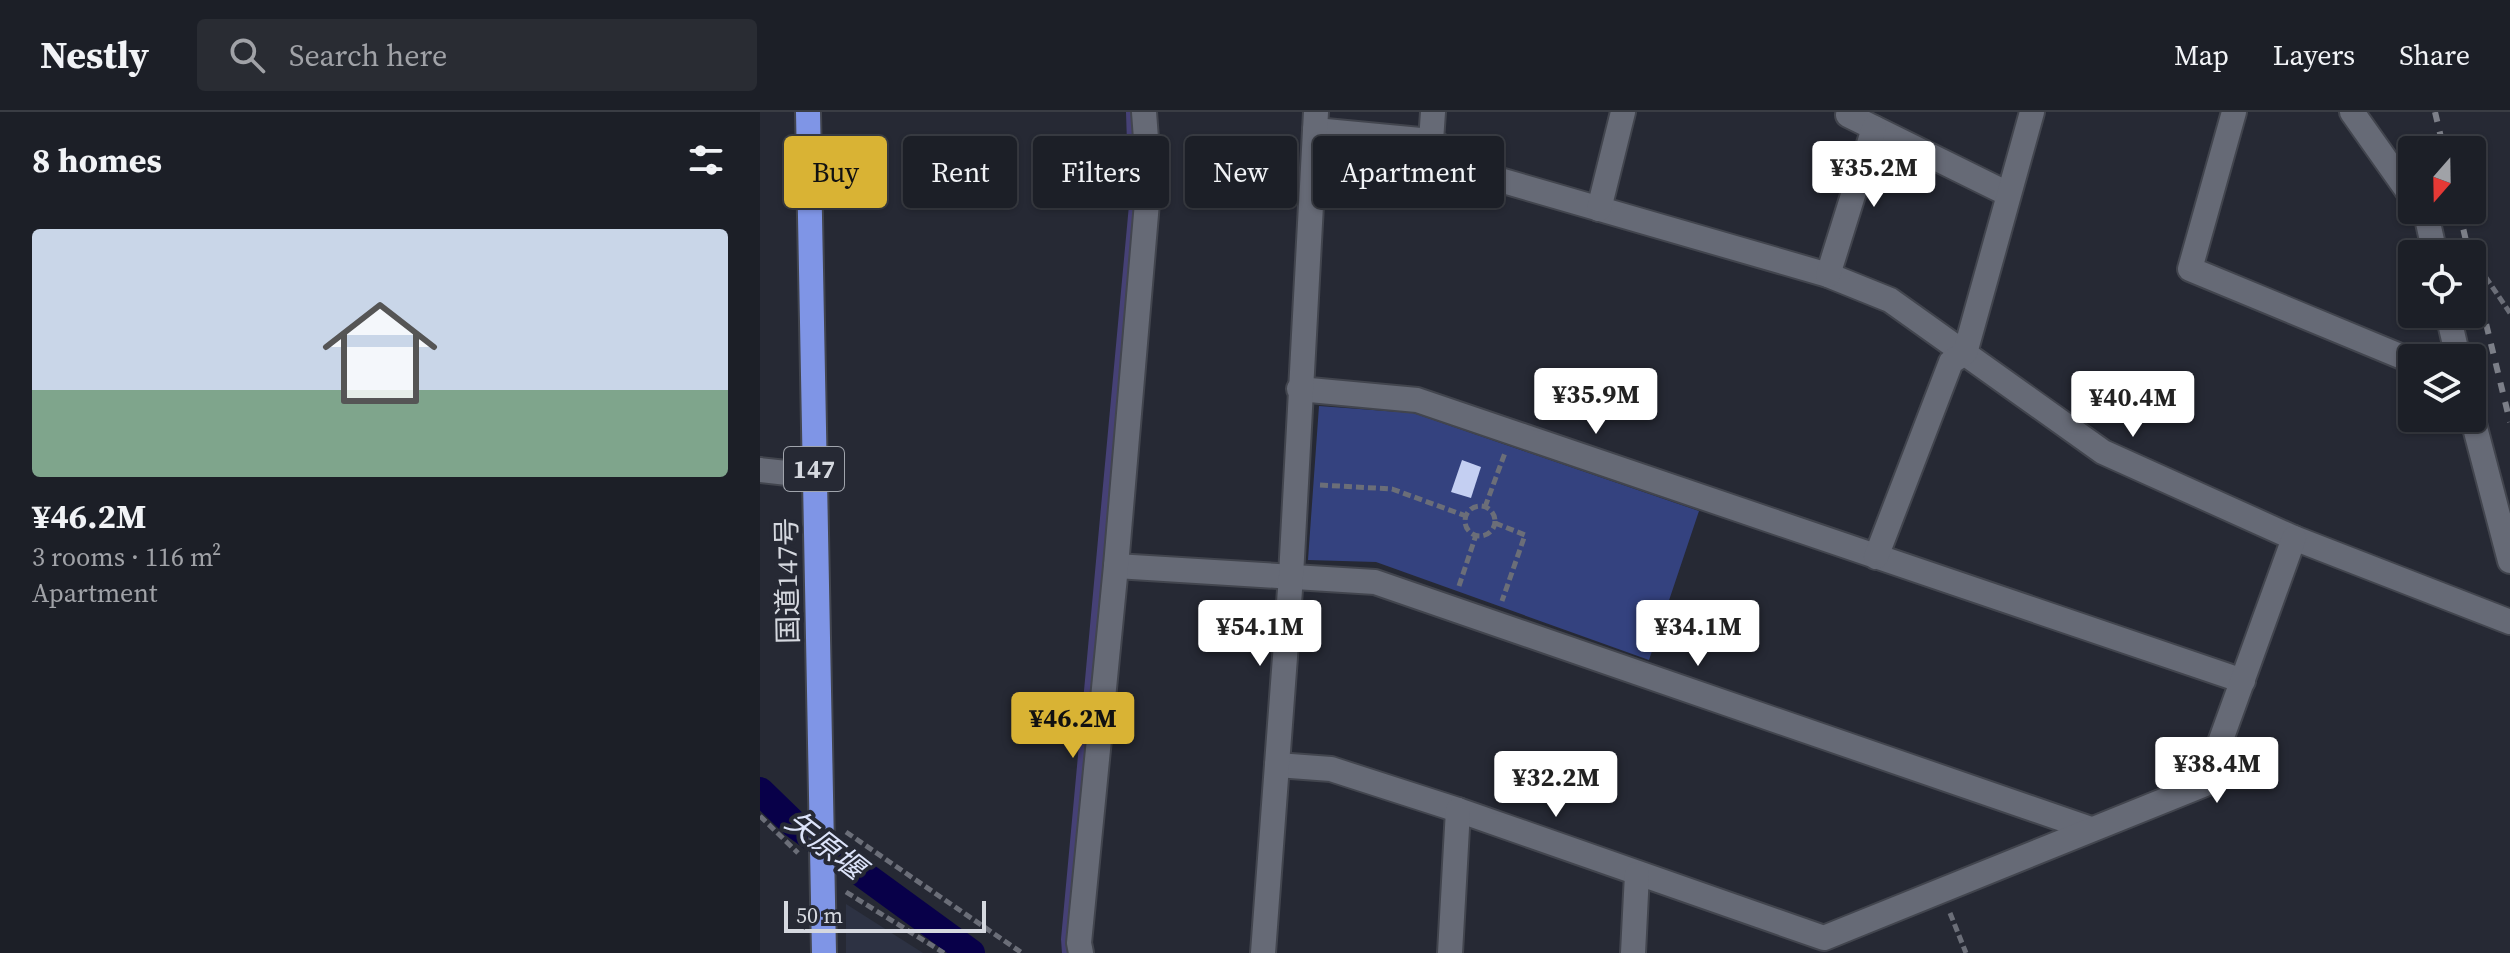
<!DOCTYPE html>
<html lang="en">
<head>
<meta charset="utf-8">
<style>
  :root { --surface:#1c1f27; --page:#292c33; --text:#f1f3f6; --muted:#a0a2a7; --line:#3a3d44; --accent:#d9b334 }
  body { margin:0; font-family:"Source Serif 4","Noto Sans JP",serif; background:var(--page); color:var(--text); height:100vh; display:flex; flex-direction:column; font-size:30px; white-space:nowrap }
  * { box-sizing:border-box; margin:0 }
  p { font-size:26px; color:var(--muted) }
  .icon { flex:none; width:44px; height:44px; fill:none; stroke:currentColor; stroke-width:2; stroke-linecap:round; stroke-linejoin:round }
  .map { position:relative; flex:1; overflow:hidden }
  .details { display:flex; flex-direction:column; background:var(--surface); width:760px }
  .details>* { flex:none }
  .banner { position:absolute; left:24px; top:24px; width:760px; height:72px; display:flex; gap:16px }
  .needle { width:52px; rotate:200deg }
  .fabs { position:absolute; left:1638px; top:24px; display:grid; gap:16px }
  .fabs a { display:grid; place-items:center; width:88px; height:88px; border-radius:8px; background:var(--surface); box-shadow:0 2px 6px #0004,0 0 0 2px var(--line); font-size:40px }
  .scale { position:absolute; left:24px; bottom:20px; width:202px; box-sizing:border-box; padding-left:8px; border:4px solid #d5d8df; border-top:0; font-size:22px; line-height:28px; white-space:nowrap; color:#d5d8df; -webkit-text-stroke:6px #262934; paint-order:stroke }
  .price { position:absolute; translate:-50% -68px; padding:0 18px; border-radius:8px; background:#fff; color:#222; font-size:26px; line-height:52px; filter:drop-shadow(0 2px 4px #0008) }
  .price::after { content:''; position:absolute; left:50%; top:48px; width:24px; height:18px; margin-left:-12px; background:inherit; clip-path:polygon(0 0,100% 0,50% 100%) }
  .price.active { background:var(--accent); color:#111 }
  ul { padding:0; list-style:none }
  li { display:grid; align-content:center; gap:16px; height:424px; padding:0 32px }
  li span { display:grid; place-items:center; height:248px; border-radius:8px; color:#555 }
  li>.icon { margin-inline-start:auto }
  span .icon { width:144px; height:144px; fill:#fffc; stroke-width:1 }
  li b { font-size:34px }
  h2 { display:flex; justify-content:space-between; align-items:center; height:96px; padding:0 32px; font-size:34px }
  .tag { padding:0 28px; border-radius:8px; background:var(--surface); box-shadow:0 2px 6px #0004,0 0 0 2px var(--line); font-size:28px; line-height:72px }
  .tag.active { background:var(--accent); color:#111 }
  header { display:flex; align-items:center; gap:48px; box-sizing:border-box; height:112px; padding:0 40px; background:var(--surface); border-bottom:2px solid var(--line) }
  header strong { font-size:38px }
  nav { display:flex; gap:44px; margin-inline-start:auto; font-size:28px }
  .search { width:560px; height:72px; background:var(--page); display:flex; align-items:center; gap:20px; box-sizing:border-box; padding:0 28px; border-radius:8px; color:var(--muted); font-size:30px }
  main { display:flex; flex:1; min-height:0 }
  .map>svg:first-child { display:block }
  .built { fill:#2d3243 }
  .green { fill:#34427f }
  .lines { fill:none; stroke-linecap:round; stroke-linejoin:round }
  .stream { stroke:#464176; stroke-width:8 }
  .canal { stroke:#080049; stroke-width:28 }
  .building { fill:#c4cff2 }
  .minor-casing { stroke:#42454e; stroke-width:28 }
  .highway-casing { stroke:#42454e; stroke-width:28 }
  .path { stroke:#6b6e78; stroke-width:5; stroke-dasharray:8 4; stroke-linecap:butt }
  .minor { stroke:#666a76; stroke-width:24 }
  .highway { stroke:#7f95e6; stroke-width:24 }
  .rail { stroke:#7c7f88; stroke-width:6; stroke-dasharray:10 10; stroke-linecap:butt }
  .labels { text-anchor:middle; stroke-width:8; stroke-linejoin:round; paint-order:stroke }
  .shield { fill:#262934; stroke:#a0a4ac; stroke-width:2 }
  .shield-label { font-size:26px; font-weight:bold; fill:#d5d8df }
  .street-label { font-size:28px; fill:#d5d8df; stroke:#262934 }
  .water-label { font-size:30px; font-style:italic; fill:#dce3f9; stroke:#262934 }
</style>
</head>
<body>
<header>
<strong>Nestly</strong>
<div class="search"><svg class="icon" aria-label="search" viewBox="0 0 24 24"><circle cx="10" cy="10" r="6"/><path d="M15 15l6 6"/></svg>Search here</div>
<nav><a>Map</a><a>Layers</a><a>Share</a></nav>
</header>
<main>
<section class="details">
<h2>8 homes<svg class="icon" aria-label="filters" viewBox="0 0 24 24"><path d="M4 7h16M4 17h16"/><circle cx="9" cy="7" r="2"/><circle cx="15" cy="17" r="2"/></svg></h2>
<ul>
<li><span style="background:linear-gradient(#c9d6e8 65%,#7fa58c 0)"><svg class="icon" aria-label="home" viewBox="0 0 24 24"><path d="M3 11l9-7 9 7M6 9v11h12V9"/></svg></span><div><b>¥46.2M</b><p>3 rooms · 116 m²</p><p>Apartment</p></div></li>
</ul>
</section>
<div class="map">
<svg width="1750" height="841" viewBox="0 0 1750 841">
  <rect width="100%" height="100%" fill="#262934"/>
  <path class="built" d="M86 792 163 841H86Z"/>
  <path class="green" d="M559 294 653 301 939 399 889 548 616 450 548 448Z"/>
  <g class="lines">
    <path class="stream" d="M306 841 305 827 373 93 370 0"/>
    <path class="canal" d="M0 679 34 712 211 841"/>
  </g>
  <path class="building" d="M702 348 721 355 711 386 691 380Z"/>
  <g class="lines">
    <defs>
      <g id="minor">
        <path d="M1089 0 1088 3 1248 82"/>
        <path d="M1474 0 1430 157 1652 249"/>
        <path d="M1592 0 1652 85"/>
        <path d="M555 18 671 29 740 68 1068 163 1130 188 1343 340 1534 426 1750 510"/>
        <path d="M671 29 673 0"/>
        <path d="M839 97 863 0"/>
        <path d="M1661 98 1667 106 1675 142"/>
        <path d="M1068 163 1114 16"/>
        <path d="M1688 202 1698 246"/>
        <path d="M539 277 657 288 1483 569"/>
        <path d="M1712 304 1750 449"/>
        <path d="M0 358 54 364"/>
        <path d="M1116 445 1191 250 1205 241 1272 0"/>
        <path d="M356 454 615 470 1331 717"/>
        <path d="M517 653 571 657 698 698 1064 826 1445 672 1534 426"/>
        <path d="M321 841 319 831 356 454 389 67 384 0"/>
        <path d="M503 841 531 464 556 0"/>
        <path d="M690 841 698 698"/>
        <path d="M873 841 877 762"/>
      </g>
      <path id="highway" d="M48 0 64 841"/>
    </defs>
    <use href="#minor" class="minor-casing"/>
    <use href="#highway" class="highway-casing"/>
    <g class="path">
      <path d="M1712 145 1750 201"/>
      <path d="M560 373 632 377 706 404"/>
      <circle cx="720" cy="409" r="15"/>
      <path d="M725 395 745 341"/>
      <path d="M735 411 765 423 742 489"/>
      <path d="M699 474 716 423"/>
      <path d="M0 704 38 741"/>
      <path d="M86 720 262 841"/>
      <path d="M86 780 184 841"/>
      <path d="M1190 801 1206 841"/>
    </g>
    <use href="#minor" class="minor"/>
    <use href="#highway" class="highway"/>
    <g class="rail">
      <path d="M1675 0 1684 38"/>
      <path d="M1699 98 1709 142"/>
      <path d="M1712 154 1750 310"/>
    </g>
  </g>
  <g class="labels">
    <rect class="shield" x="24" y="335" width="60" height="44" rx="6"/>
    <g class="shield-label">
      <text x="54" y="366">147</text>
    </g>
    <g class="street-label">
      <text transform="translate(27 469) rotate(-91)" y="10">国道147号</text>
    </g>
    <g class="water-label">
      <text transform="translate(65 733) rotate(38)" y="10">矢原堰</text>
    </g>
  </g>
</svg>
<div class="fabs">
<a><svg class="needle" viewBox="-14 -14 28 28"><path d="M0-13l5 13h-10z" fill="#e53935"/><path d="M0 13l5-13h-10z" fill="#a0a2a7"/></svg></a>
<a><svg class="icon" aria-label="locate" viewBox="0 0 24 24"><circle cx="12" cy="12" r="6"/><path d="M12 2v4M12 18v4M2 12h4M18 12h4"/></svg></a>
<a><svg class="icon" aria-label="layers" viewBox="0 0 24 24"><path d="M12 4l9 5-9 5-9-5zM3 14l9 5 9-5"/></svg></a>
</div>
<div class="scale">50 m</div>
<b class="price" style="left:1114px;top:97px">¥35.2M</b>
<b class="price" style="left:836px;top:324px">¥35.9M</b>
<b class="price" style="left:1373px;top:327px">¥40.4M</b>
<b class="price" style="left:500px;top:556px">¥54.1M</b>
<b class="price" style="left:938px;top:556px">¥34.1M</b>
<b class="price active" style="left:313px;top:648px">¥46.2M</b>
<b class="price" style="left:1457px;top:693px">¥38.4M</b>
<b class="price" style="left:796px;top:707px">¥32.2M</b>
<div class="banner">
<a class="tag active">Buy</a>
<a class="tag">Rent</a>
<a class="tag">Filters</a>
<a class="tag">New</a>
<a class="tag">Apartment</a>
</div>
</div>
</main>
</body>
</html>
